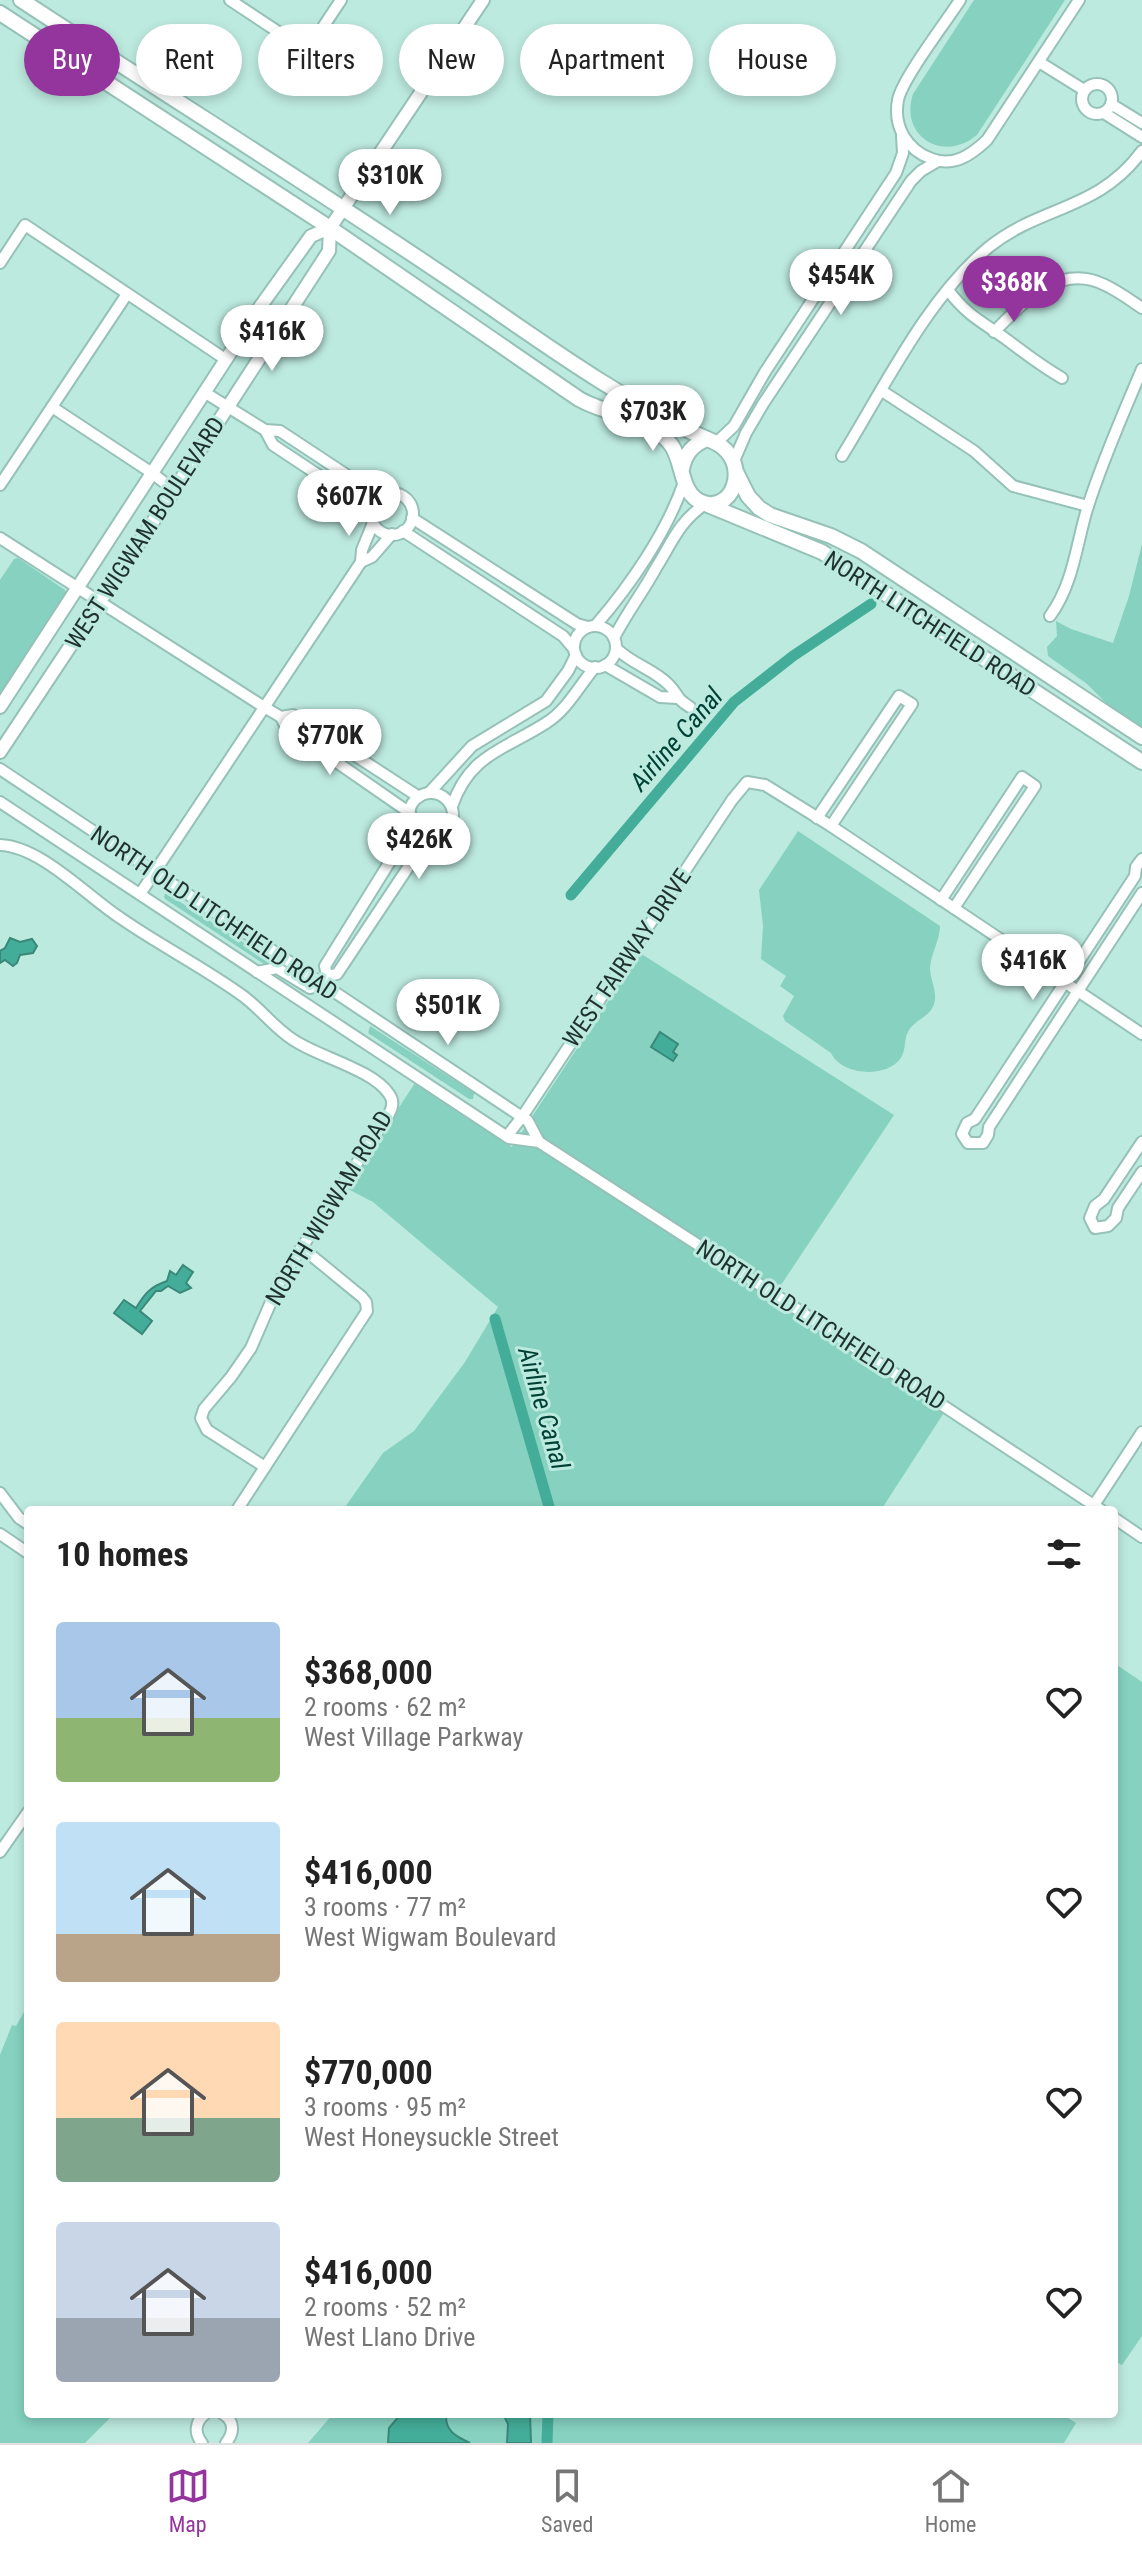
<!DOCTYPE html>
<html lang="en">
<head>
<meta charset="utf-8">
<style>
  :root { --surface:#fff; --page:#f6f6f6; --text:#222; --muted:#767676; --line:#e0e0e0; --accent:#94349d }
  body { margin:0; font-family:"Roboto Condensed",sans-serif; background:var(--page); color:var(--text); height:100vh; display:flex; flex-direction:column; font-size:30px; white-space:nowrap }
  * { box-sizing:border-box; margin:0 }
  p { font-size:26px; color:var(--muted) }
  .icon { flex:none; width:44px; height:44px; fill:none; stroke:currentColor; stroke-width:2; stroke-linecap:round; stroke-linejoin:round }
  .map { position:relative; flex:1; overflow:hidden }
  .details { position:absolute; left:24px; top:1506px; width:1094px; height:912px; display:flex; flex-direction:column; background:var(--surface); border-radius:8px; box-shadow:0 4px 12px #0003 }
  .details>* { flex:none }
  .hud { position:absolute; left:24px; top:24px; width:1094px; height:72px; display:flex; gap:16px }
  .price { position:absolute; translate:-50% -68px; padding:0 18px; border-radius:28px; background:#fff; color:#222; font-size:26px; line-height:52px; filter:drop-shadow(0 2px 4px #0008) }
  .price::after { content:''; position:absolute; left:50%; top:48px; width:24px; height:18px; margin-left:-12px; background:inherit; clip-path:polygon(0 0,100% 0,50% 100%) }
  .price.current { background:var(--accent); color:#fff }
  ul { padding:0; list-style:none }
  li { display:flex; align-items:center; gap:24px; height:200px; padding:0 32px }
  li span { display:grid; place-items:center; flex:none; width:224px; height:160px; border-radius:8px; color:#555 }
  li>.icon { margin-inline-start:auto }
  span .icon { width:96px; height:96px; fill:#fffc; stroke-width:1 }
  li b { font-size:34px }
  h2 { display:flex; justify-content:space-between; align-items:center; height:96px; padding:0 32px; font-size:34px }
  .tag { padding:0 28px; border-radius:36px; background:var(--surface); box-shadow:0 4px 12px #0003; font-size:28px; line-height:72px }
  .tag.current { background:var(--accent); color:#fff }
  .dock { display:flex; justify-content:space-around; align-items:center; height:112px; border-top:2px solid var(--line); background:var(--surface); font-size:22px; color:var(--muted) }
  .dock a { display:grid; justify-items:center; gap:4px }
  .dock .current { color:var(--accent) }
  .map>svg:first-child { display:block }
  .green { fill:#86d1c0 }
  .water { fill:#44ad99; stroke:#398879; stroke-width:2 }
  .lines { fill:none; stroke-linecap:round; stroke-linejoin:round }
  .canal { stroke:#44ad99; stroke-width:11 }
  .minor-casing { stroke:#95c1b7; stroke-width:14 }
  .tertiary-casing { stroke:#95c1b7; stroke-width:16 }
  .secondary-casing { stroke:#95c1b7; stroke-width:18 }
  .minor { stroke:#fff; stroke-width:10 }
  .tertiary { stroke:#fff; stroke-width:12 }
  .secondary { stroke:#fff; stroke-width:14 }
  .labels { text-anchor:middle; stroke-width:6; stroke-linejoin:round; paint-order:stroke }
  .street-label { font-size:24px; fill:#1f312d; stroke:#bdeadf }
  .water-label { font-size:26px; font-style:italic; fill:#004137; stroke:#bdeadf }
</style>
</head>
<body>
<div class="map">
<svg width="1142" height="2443" viewBox="0 0 1142 2443">
  <rect width="100%" height="100%" fill="#bdeadf"/>
  <g class="green">
    <path d="M974 0H1065L977 135C944 163 899 137 913 94Z"/>
    <path d="M1142 544V731L1118 715 1087 684 1048 656 1047 647 1057 636 1056 621 1071 629 1113 643 1129 596Z"/>
    <path d="M18 558 65 590 67 595 0 701V580L14 559Z"/>
    <path d="M798 831 940 926C940 940 931 953 930 968 930 980 938 992 934 1004 930 1017 916 1019 909 1030 903 1039 907 1050 900 1059 886 1078 842 1076 831 1053L785 1021 783 1016 794 996 780 986 786 976 761 959 763 926 759 890Z"/>
    <path d="M166 893 277 964 273 970 165 899 164 896Z"/>
    <path d="M640 953 894 1115 775 1294 947 1408 881 1510H343L383 1453 414 1431 465 1362 498 1307 373 1202 346 1188 415 1083 512 1147Z"/>
    <path d="M370 1026 474 1093 473 1099H469L368 1033Z"/>
    <path d="M1114 1663 1142 1682V2336L1122 2365 1114 2361Z"/>
    <path d="M28 2005V2414H114L85 2443H0V2055L12 2025 16 2026Z"/>
    <path d="M333 2414H1062L1076 2423 1064 2443H308Z"/>
  </g>
  <g class="water">
    <path d="M10 938 20 942 32 939 37 946 33 953 20 955 17 963 13 966 5 960 0 963V951L5 948Z"/>
    <path d="M660 1032 678 1044 673 1052 677 1055 673 1061 651 1047Z"/>
    <path d="M183 1265 193 1272 186 1283 191 1288 180 1293 168 1286 161 1291H156L140 1311 152 1321 142 1334 114 1313 124 1300 136 1308C145 1293 150 1287 167 1281L170 1271 176 1275Z"/>
    <path d="M401 2414H446C445 2431 455 2436 470 2443H388L389 2428Z"/>
    <path d="M503 2414H530L531 2443H507L508 2424Z"/>
  </g>
  <g class="lines">
    <g class="canal">
      <path d="M571 895 734 702 793 656 871 604"/>
      <path d="M495 1319 550 1510"/>
      <path d="M547 2443 548 2414"/>
    </g>
    <defs>
      <g id="minor">
        <path d="M230 0 307 51 341 0"/>
        <path d="M960 0C946 22 902 79 898 100 893 127 907 150 932 159 954 167 971 155 987 140L1079 0"/>
        <path d="M1039 62 1084 90"/>
        <circle cx="1097" cy="99" r="15"/>
        <path d="M1111 104 1142 123"/>
        <path d="M1104 113 1142 137"/>
        <path d="M0 263 25 225 225 359"/>
        <path d="M948 290C969 318 985 323 1010 342 1027 355 1043 367 1062 378"/>
        <path d="M994 332C1024 302 1059 262 1105 285 1118 291 1130 300 1142 308"/>
        <path d="M882 391 974 451 1013 486 1088 506"/>
        <path d="M204 392 265 430 280 431 380 497"/>
        <path d="M52 407 152 473 174 490"/>
        <path d="M265 430 273 445 371 510"/>
        <path d="M717 442 734 426 765 372 896 173 903 153 902 136"/>
        <path d="M842 456C884 388 927 298 989 247 1041 205 1098 211 1142 151"/>
        <path d="M734 461 746 433 763 404 911 181 921 171 938 161"/>
        <path d="M0 485 127 294"/>
        <circle cx="392" cy="514" r="21"/>
        <path d="M412 518 577 624 588 627"/>
        <path d="M403 531 563 636 574 649"/>
        <path d="M0 538 264 707 281 717 293 715 419 797"/>
        <path d="M361 562 362 550 373 523"/>
        <path d="M1050 616C1074 583 1076 544 1088 506 1103 459 1123 414 1142 369"/>
        <path d="M595 626C630 586 667 532 684 482"/>
        <circle cx="595" cy="647" r="21"/>
        <path d="M614 638C626 614 643 592 656 568 673 541 678 523 705 504"/>
        <path d="M616 648C631 664 654 669 669 685 679 695 675 698 690 707"/>
        <path d="M605 665 660 697 677 698"/>
        <path d="M281 717 286 727 410 813"/>
        <path d="M0 769 528 1121 539 1142"/>
        <path d="M429 793 472 746 546 701 568 671 576 655"/>
        <circle cx="431" cy="815" r="22"/>
        <path d="M0 802 509 1138 539 1142 774 1294 1101 1510"/>
        <path d="M452 806C470 754 504 750 546 723 567 710 579 686 595 667"/>
        <path d="M817 818 899 696 912 704 831 826"/>
        <path d="M0 845C40 846 87 896 119 917 159 945 203 967 243 996 258 1007 270 1022 284 1033 310 1056 371 1067 389 1094 395 1102 392 1110 387 1117L280 1281 251 1348 231 1377 204 1409 201 1418 207 1430 265 1467"/>
        <path d="M1142 859 1136 867 1135 876 975 1119 967 1123 962 1134 968 1143H983L988 1135 989 1127 1142 893"/>
        <path d="M140 894 361 562 372 557 392 534"/>
        <path d="M941 900 1022 777 1035 786 954 908"/>
        <path d="M257 972 277 968 310 988 321 985"/>
        <path d="M327 976 325 966 412 826"/>
        <path d="M321 985 327 976 337 974 429 836"/>
        <path d="M507 1136 522 1117 732 800 747 782 765 785 831 826 1142 1034"/>
        <path d="M1142 1142 1104 1199 1095 1206 1090 1218 1095 1228 1108 1226 1116 1218 1118 1208 1142 1172"/>
        <path d="M0 1493 19 1518 28 1524"/>
        <path d="M1094 1505 1142 1432"/>
        <path d="M237 1510 367 1311 366 1302 362 1297 301 1247"/>
        <path d="M1114 1518 1142 1537"/>
        <path d="M0 1534 28 1553"/>
        <path d="M0 1852 28 1812"/>
        <path d="M223 2414C235 2421 234 2433 226 2443"/>
        <path d="M202 2443C194 2433 195 2422 205 2414"/>
      </g>
      <g id="tertiary">
        <path d="M0 707 260 307 311 236 330 228"/>
        <path d="M0 752 174 490 329 251 330 228 483 0"/>
      </g>
      <g id="secondary">
        <path d="M21 0C160 91 301 179 439 272 526 330 611 396 707 439"/>
        <path d="M0 13 330 228 579 399C607 415 654 419 672 446 684 464 680 496 704 503 736 513 754 454 707 439 692 445 685 454 682 469"/>
        <path d="M736 472 748 496 759 508 770 515 831 536 861 551 1142 737"/>
        <path d="M708 505 822 552 1142 762"/>
      </g>
    </defs>
    <use href="#minor" class="minor-casing"/>
    <use href="#tertiary" class="tertiary-casing"/>
    <use href="#secondary" class="secondary-casing"/>
    <use href="#minor" class="minor"/>
    <use href="#tertiary" class="tertiary"/>
    <use href="#secondary" class="secondary"/>
  </g>
  <g class="labels">
    <g class="street-label">
      <text transform="translate(145 533) rotate(-57)" y="8">WEST WIGWAM BOULEVARD</text>
      <text transform="translate(930 624) rotate(33)" y="8">NORTH LITCHFIELD ROAD</text>
      <text transform="translate(214 913) rotate(34)" y="8">NORTH OLD LITCHFIELD ROAD</text>
      <text transform="translate(627 958) rotate(-56)" y="8">WEST FAIRWAY DRIVE</text>
      <text transform="translate(329 1208) rotate(-59)" y="8">NORTH WIGWAM ROAD</text>
      <text transform="translate(821 1325) rotate(33)" y="8">NORTH OLD LITCHFIELD ROAD</text>
    </g>
    <g class="water-label">
      <text transform="translate(676 739) rotate(-49)" y="9">Airline Canal</text>
      <text transform="translate(544 1408) rotate(74)" y="9">Airline Canal</text>
    </g>
  </g>
</svg>
<b class="price" style="left:390px;top:217px">$310K</b>
<b class="price" style="left:841px;top:317px">$454K</b>
<b class="price current" style="left:1014px;top:324px">$368K</b>
<b class="price" style="left:272px;top:373px">$416K</b>
<b class="price" style="left:653px;top:453px">$703K</b>
<b class="price" style="left:349px;top:538px">$607K</b>
<b class="price" style="left:330px;top:777px">$770K</b>
<b class="price" style="left:419px;top:881px">$426K</b>
<b class="price" style="left:1033px;top:1002px">$416K</b>
<b class="price" style="left:448px;top:1047px">$501K</b>
<div class="hud">
<a class="tag current">Buy</a>
<a class="tag">Rent</a>
<a class="tag">Filters</a>
<a class="tag">New</a>
<a class="tag">Apartment</a>
<a class="tag">House</a>
</div>
<section class="details">
<h2>10 homes<svg class="icon" aria-label="filters" viewBox="0 0 24 24"><path d="M4 7h16M4 17h16"/><circle cx="9" cy="7" r="2"/><circle cx="15" cy="17" r="2"/></svg></h2>
<ul>
<li><span style="background:linear-gradient(#a9c7e8 60%,#8fb573 0)"><svg class="icon" aria-label="home" viewBox="0 0 24 24"><path d="M3 11l9-7 9 7M6 9v11h12V9"/></svg></span><div><b>$368,000</b><p>2 rooms · 62 m²</p><p>West Village Parkway</p></div><svg class="icon" aria-label="heart" viewBox="0 0 24 24"><path d="M12 20l-8-8c-3-5 5-10 8-4 3-6 11-1 8 4z"/></svg></li>
<li><span style="background:linear-gradient(#bfe0f5 70%,#b9a48a 0)"><svg class="icon" aria-label="home" viewBox="0 0 24 24"><path d="M3 11l9-7 9 7M6 9v11h12V9"/></svg></span><div><b>$416,000</b><p>3 rooms · 77 m²</p><p>West Wigwam Boulevard</p></div><svg class="icon" aria-label="heart" viewBox="0 0 24 24"><path d="M12 20l-8-8c-3-5 5-10 8-4 3-6 11-1 8 4z"/></svg></li>
<li><span style="background:linear-gradient(#ffd9b3 60%,#7fa58c 0)"><svg class="icon" aria-label="home" viewBox="0 0 24 24"><path d="M3 11l9-7 9 7M6 9v11h12V9"/></svg></span><div><b>$770,000</b><p>3 rooms · 95 m²</p><p>West Honeysuckle Street</p></div><svg class="icon" aria-label="heart" viewBox="0 0 24 24"><path d="M12 20l-8-8c-3-5 5-10 8-4 3-6 11-1 8 4z"/></svg></li>
<li><span style="background:linear-gradient(#c9d6e8 60%,#9aa5b1 0)"><svg class="icon" aria-label="home" viewBox="0 0 24 24"><path d="M3 11l9-7 9 7M6 9v11h12V9"/></svg></span><div><b>$416,000</b><p>2 rooms · 52 m²</p><p>West Llano Drive</p></div><svg class="icon" aria-label="heart" viewBox="0 0 24 24"><path d="M12 20l-8-8c-3-5 5-10 8-4 3-6 11-1 8 4z"/></svg></li>
</ul>
</section>
</div>
<nav class="dock">
<a class="current"><svg class="icon" aria-label="map" viewBox="0 0 24 24"><path d="M3 6l6-2 6 2 6-2v14l-6 2-6-2-6 2zM9 4v14M15 6v14"/></svg>Map</a>
<a><svg class="icon" aria-label="saved" viewBox="0 0 24 24"><path d="M7 4h10v16l-5-4-5 4z"/></svg>Saved</a>
<a><svg class="icon" aria-label="home" viewBox="0 0 24 24"><path d="M3 11l9-7 9 7M6 9v11h12V9"/></svg>Home</a>
</nav>
</body>
</html>
